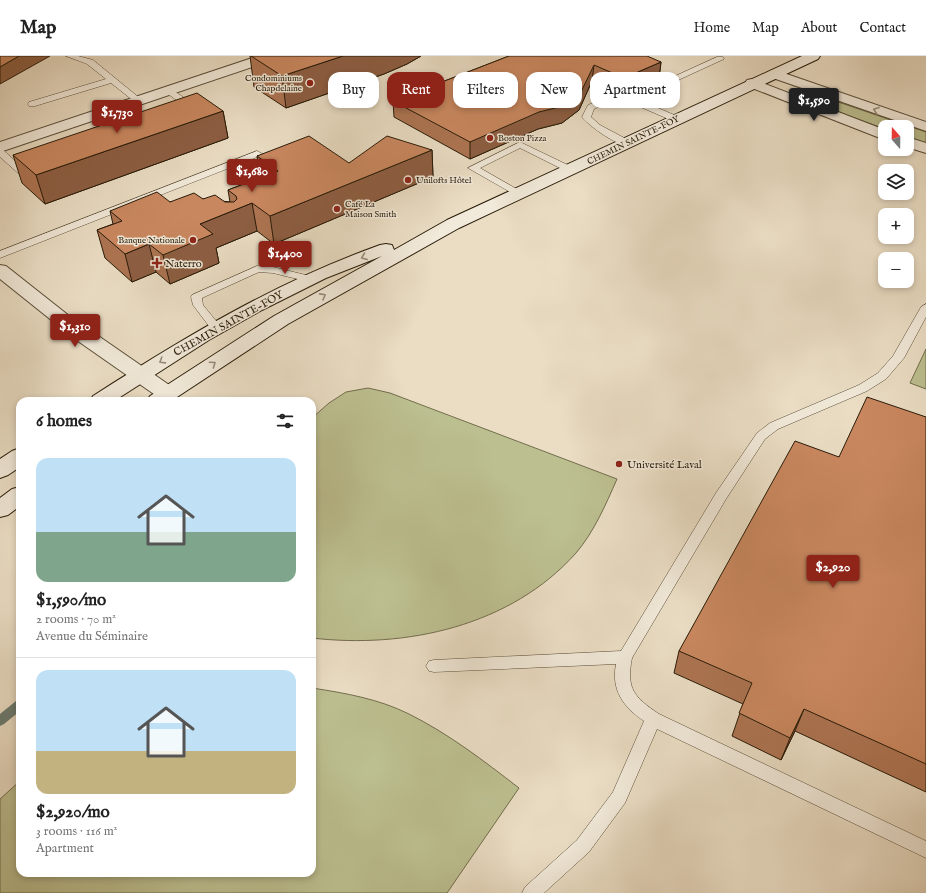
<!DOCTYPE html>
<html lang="en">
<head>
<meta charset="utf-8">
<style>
  :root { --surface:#fff; --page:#f6f6f6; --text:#222; --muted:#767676; --line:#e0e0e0; --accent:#8f2418 }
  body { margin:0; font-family:"IM FELL English",serif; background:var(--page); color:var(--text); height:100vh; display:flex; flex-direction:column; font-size:15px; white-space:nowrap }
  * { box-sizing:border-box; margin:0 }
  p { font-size:13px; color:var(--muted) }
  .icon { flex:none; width:22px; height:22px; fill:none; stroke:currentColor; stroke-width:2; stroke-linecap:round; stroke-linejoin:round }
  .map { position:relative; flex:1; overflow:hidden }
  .sheet { position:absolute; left:16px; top:341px; width:300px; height:480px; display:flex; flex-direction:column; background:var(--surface); border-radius:12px; box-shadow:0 2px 6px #0003 }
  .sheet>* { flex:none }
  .hud { position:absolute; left:328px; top:16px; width:380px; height:36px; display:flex; gap:8px }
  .needle { width:26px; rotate:340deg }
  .buttons { position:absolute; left:878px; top:64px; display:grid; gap:8px }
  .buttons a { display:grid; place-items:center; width:36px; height:36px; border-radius:8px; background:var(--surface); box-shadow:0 2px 6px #0003; font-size:20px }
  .price { position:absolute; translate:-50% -34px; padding:0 9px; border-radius:4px; background:var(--accent); color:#fff; font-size:13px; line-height:26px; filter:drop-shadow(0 1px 2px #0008) }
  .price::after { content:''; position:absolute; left:50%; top:24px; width:12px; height:9px; margin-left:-6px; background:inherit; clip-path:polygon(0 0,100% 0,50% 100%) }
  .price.selected { background:#222; color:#fff }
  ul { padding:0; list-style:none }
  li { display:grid; align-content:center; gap:8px; height:212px; padding:0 20px }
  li+li { border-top:1px solid var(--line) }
  li span { display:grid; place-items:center; height:124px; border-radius:12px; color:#555 }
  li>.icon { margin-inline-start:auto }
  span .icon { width:72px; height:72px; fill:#fffc; stroke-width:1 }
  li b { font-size:17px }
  h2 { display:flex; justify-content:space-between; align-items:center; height:48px; padding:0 20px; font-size:17px }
  .tag { padding:0 14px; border-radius:12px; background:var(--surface); box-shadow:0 2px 6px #0003; font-size:14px; line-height:36px }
  .tag.selected { background:var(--accent); color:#fff }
  header { display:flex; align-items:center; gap:24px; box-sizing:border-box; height:56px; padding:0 20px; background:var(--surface); border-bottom:1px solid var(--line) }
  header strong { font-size:19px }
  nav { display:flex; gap:22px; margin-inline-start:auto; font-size:14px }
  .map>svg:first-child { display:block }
  .green { fill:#bcbf90; stroke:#726d4c }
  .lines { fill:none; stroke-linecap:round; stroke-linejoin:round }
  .stream { fill:#6b7b71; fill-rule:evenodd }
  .service-casing { stroke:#584c37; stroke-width:1 }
  .minor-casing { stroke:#584c37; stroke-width:2 }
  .tertiary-casing { stroke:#584c37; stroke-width:2 }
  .secondary-casing { stroke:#281b08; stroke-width:2 }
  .service { fill:#f1e9d9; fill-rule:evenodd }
  .minor { fill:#f1e9d9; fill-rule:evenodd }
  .tertiary { fill:#f1e9d9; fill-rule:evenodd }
  .secondary { fill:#f1e9d9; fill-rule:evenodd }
  .wall { fill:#ad7452; stroke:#281b08 }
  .shaded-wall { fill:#8d5e42; stroke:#281b08 }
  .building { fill:#c9875f; stroke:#281b08 }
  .oneway { stroke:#978c7b }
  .poi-dot { fill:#8f2418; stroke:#f1e9d9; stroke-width:1.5 }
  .labels { text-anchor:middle; stroke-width:3; stroke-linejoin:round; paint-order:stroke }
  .far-poi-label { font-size:9px; fill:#281b08; stroke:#f1e9d9; text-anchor:start }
  .far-street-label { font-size:9px; fill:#281b08; stroke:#f1e9d9 }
  .poi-label { font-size:11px; fill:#281b08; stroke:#f1e9d9; text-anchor:start }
  .street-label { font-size:11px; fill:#281b08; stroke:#f1e9d9 }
</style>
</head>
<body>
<header>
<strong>Map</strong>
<nav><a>Home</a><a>Map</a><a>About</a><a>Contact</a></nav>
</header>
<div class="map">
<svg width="926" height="837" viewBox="0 0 926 837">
  <rect width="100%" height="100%" fill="#eaddc4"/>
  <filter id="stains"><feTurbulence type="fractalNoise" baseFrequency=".005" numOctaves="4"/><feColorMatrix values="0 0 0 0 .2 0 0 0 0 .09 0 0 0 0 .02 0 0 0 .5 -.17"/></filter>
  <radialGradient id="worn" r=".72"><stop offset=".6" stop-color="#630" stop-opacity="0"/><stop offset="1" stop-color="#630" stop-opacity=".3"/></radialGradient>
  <g class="green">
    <path d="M806 35 926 76V87L907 81V71H885V73L849 60 798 39Z"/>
    <path d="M926 293V333L910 327Z"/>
    <path d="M368 332 390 337 617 423C606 448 594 476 576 497 511 570 406 593 312 582V362L329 347 346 336Z"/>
    <path d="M312 632C345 637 379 643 409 658 449 678 484 705 519 732L447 837H0V743L20 725V817H312Z"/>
  </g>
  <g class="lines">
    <path class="stream" d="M20 643V655L4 668 0 670V658L16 645Z"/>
    <defs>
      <g id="service">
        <path d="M66 0H78L93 4 142 44 141 46H135L111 27 35 50H29L28 48 29 46 106 23 87 8Z"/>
        <path d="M717 1H723L724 3 637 43 679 61 680 63 679 65H673L629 46H608L594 53 591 61 600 69 630 85 631 87 630 89C619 92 589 70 582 61L588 49 607 41H629Z"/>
        <path d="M168 31 198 51 199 53 198 55H192L165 36 164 34Z"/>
        <path d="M520 86 574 112 576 114 571 117 568 116 520 92 480 112 522 136 524 138 519 141 468 112Z"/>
        <path d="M0 93 3 94 23 112 31 109 36 112C32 116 23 118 18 117L0 101Z"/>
        <path d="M257 95 280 107 275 110 257 101 0 202V195Z"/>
        <path d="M257 210 273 211 314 221 315 223 310 226 273 217 259 216 202 242 203 249 222 272 220 274H212L193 249 191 241 192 239Z"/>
        <path d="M926 248V261L904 302 886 323 867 335 778 373 765 383 726 443 632 602C626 633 634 641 659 658L926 785V802L657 673 625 747 589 796 544 837H522L525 831 577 784 613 736 644 665C623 651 611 634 616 608L434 616 429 615 426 610 429 605 434 604 621 595 716 437 757 377 770 367 859 329 878 317 893 300 921 251Z"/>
      </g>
      <g id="minor">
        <path d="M258 0H278L276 3 0 96V86Z"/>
        <path d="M775 14 926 66V75L770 21 768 18 770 15Z"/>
        <path d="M752 23 885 74V84L747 30 745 27 747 24Z"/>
        <path d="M907 81 926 87V97L907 91Z"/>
      </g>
      <path id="tertiary" d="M0 209 6 210 68 259 175 333 178 338 175 343 168 345 161 343 75 283 0 223Z"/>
      <g id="secondary">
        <path d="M802 0H820L818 3 459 172 288 268 171 345H147L150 340 274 260 382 200 326 222 262 254 209 284 114 345H90L93 340C187 280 274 227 380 189L386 188 392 189 394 194 447 164Z"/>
        <path d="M20 392V411L8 419 0 422V403L12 395Z"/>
        <path d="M20 431V450L8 459 0 461V442L12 433Z"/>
      </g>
    </defs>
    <use href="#service" class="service-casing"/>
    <use href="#minor" class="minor-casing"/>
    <use href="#tertiary" class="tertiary-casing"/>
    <use href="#secondary" class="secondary-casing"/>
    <use href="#service" class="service"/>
    <use href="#minor" class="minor"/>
    <use href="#tertiary" class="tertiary"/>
    <use href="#secondary" class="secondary"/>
  </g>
  <g class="wall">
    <path d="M250 0H421L407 8 384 18 286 52 254 31Z"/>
    <path d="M509 0 661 6 659 22 622 38 592 25 579 54 562 67 538 73 470 103 394 61 393 45Z"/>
    <path d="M223 55 228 82 45 148 22 127 13 99Z"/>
    <path d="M432 94 433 121 274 188 257 175 216 192 219 207 170 228 156 216 132 226 105 202 97 174 113 168 110 155 170 146 203 143 230 146 228 134 260 122 257 100 349 107Z"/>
    <path d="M926 361V736L795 675 781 704 732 680 743 648 674 617 679 595 839 401Z"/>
  </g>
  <g class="shaded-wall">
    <path d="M19 0H50L0 28V11Z"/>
    <path d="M343 0H421L407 8 384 18 286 52 282 20Z"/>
    <path d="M661 6 659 22 622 38 624 22Z"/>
    <path d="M594 9 592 25 579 54 562 67 538 73 470 103V86Z"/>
    <path d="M223 55 228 82 45 148 36 119Z"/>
    <path d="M432 94 433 121 274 188 270 160Z"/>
    <path d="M252 147 257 175 216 192 219 207 170 228 163 199 200 168Z"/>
    <path d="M149 188 156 216 132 226 125 198Z"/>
    <path d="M804 653 795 675 781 704 790 682Z"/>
  </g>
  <g class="building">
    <path d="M0 0H19L0 11Z"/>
    <path d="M251 0H343L282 20Z"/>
    <path d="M509 0H647L661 6 624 22 594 9 580 38 563 50 539 56 470 86 393 45Z"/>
    <path d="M197 37 223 55 36 119 13 99Z"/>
    <path d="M309 80 349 107 387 80 432 94 270 160 252 147 200 168 213 178 163 199 149 188 125 198 97 174 122 165 110 155 157 136 170 146 194 137 203 143 215 139 225 146H234L237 143 236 140 228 134 278 115 257 100Z"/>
    <path d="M867 341 926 361V708L804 653 790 682 739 657 752 627 679 595 795 385 839 401Z"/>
  </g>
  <defs><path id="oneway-chevron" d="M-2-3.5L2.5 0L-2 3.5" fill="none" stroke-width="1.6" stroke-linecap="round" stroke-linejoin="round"/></defs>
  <g class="oneway">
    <use href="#oneway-chevron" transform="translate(876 54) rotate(-160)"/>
    <use href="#oneway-chevron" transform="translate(364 201) rotate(158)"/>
    <use href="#oneway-chevron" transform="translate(323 240) rotate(-29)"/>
    <use href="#oneway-chevron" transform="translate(162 305) rotate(148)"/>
    <use href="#oneway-chevron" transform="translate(213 308) rotate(-35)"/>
  </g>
  <g class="poi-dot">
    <circle cx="310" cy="27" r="4"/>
    <circle cx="490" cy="82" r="4"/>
    <circle cx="408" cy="124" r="4"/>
    <circle cx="337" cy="153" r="4"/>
    <circle cx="193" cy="184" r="4"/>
    <path d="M155 201h4v4h4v4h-4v4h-4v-4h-4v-4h4z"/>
    <circle cx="619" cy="408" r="4"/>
  </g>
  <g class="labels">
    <g class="far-poi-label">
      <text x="302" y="25" text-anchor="end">Condominiums<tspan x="302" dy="10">Chapdelaine</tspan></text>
      <text x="498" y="85">Boston Pizza</text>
      <text x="416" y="127">Unilofts Hôtel</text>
      <text x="345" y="151">Café La<tspan x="345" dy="10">Maison Smith</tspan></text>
      <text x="185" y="187" text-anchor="end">Banque Nationale</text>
    </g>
    <g class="far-street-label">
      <text transform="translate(633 84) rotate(-26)" y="3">CHEMIN SAINTE-FOY</text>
    </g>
    <g class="poi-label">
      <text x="165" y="211">Naterro</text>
      <text x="627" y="412">Université Laval</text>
    </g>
    <g class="street-label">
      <text transform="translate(228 267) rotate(-29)" y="4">CHEMIN SAINTE-FOY</text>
    </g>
  </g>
  <rect width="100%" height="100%" filter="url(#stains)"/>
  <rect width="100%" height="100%" fill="url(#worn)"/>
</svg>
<div class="buttons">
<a><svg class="needle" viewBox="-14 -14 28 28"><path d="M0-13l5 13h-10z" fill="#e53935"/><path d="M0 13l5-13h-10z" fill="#767676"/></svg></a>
<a><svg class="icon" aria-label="layers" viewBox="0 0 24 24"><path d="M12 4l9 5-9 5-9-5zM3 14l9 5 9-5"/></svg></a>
<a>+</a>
<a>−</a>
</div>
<b class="price selected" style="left:814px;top:66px">$1,590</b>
<b class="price" style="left:117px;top:78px">$1,730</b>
<b class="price" style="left:252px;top:137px">$1,680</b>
<b class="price" style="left:285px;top:219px">$1,400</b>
<b class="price" style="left:75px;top:292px">$1,310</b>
<b class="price" style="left:833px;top:533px">$2,920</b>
<div class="hud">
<a class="tag">Buy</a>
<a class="tag selected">Rent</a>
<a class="tag">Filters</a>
<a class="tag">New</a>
<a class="tag">Apartment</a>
</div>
<section class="sheet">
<h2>6 homes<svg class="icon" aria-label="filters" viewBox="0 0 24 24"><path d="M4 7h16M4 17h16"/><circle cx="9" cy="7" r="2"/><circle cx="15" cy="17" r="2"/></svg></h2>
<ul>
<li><span style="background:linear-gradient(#bfe0f5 60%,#7fa58c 0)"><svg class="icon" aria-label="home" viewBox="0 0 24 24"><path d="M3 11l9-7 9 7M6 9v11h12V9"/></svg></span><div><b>$1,590/mo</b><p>2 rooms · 70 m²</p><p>Avenue du Séminaire</p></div></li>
<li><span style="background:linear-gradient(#bfe0f5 65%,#c2b280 0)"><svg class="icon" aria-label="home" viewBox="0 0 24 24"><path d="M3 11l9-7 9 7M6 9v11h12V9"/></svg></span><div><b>$2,920/mo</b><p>3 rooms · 116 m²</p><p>Apartment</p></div></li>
</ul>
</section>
</div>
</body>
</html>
